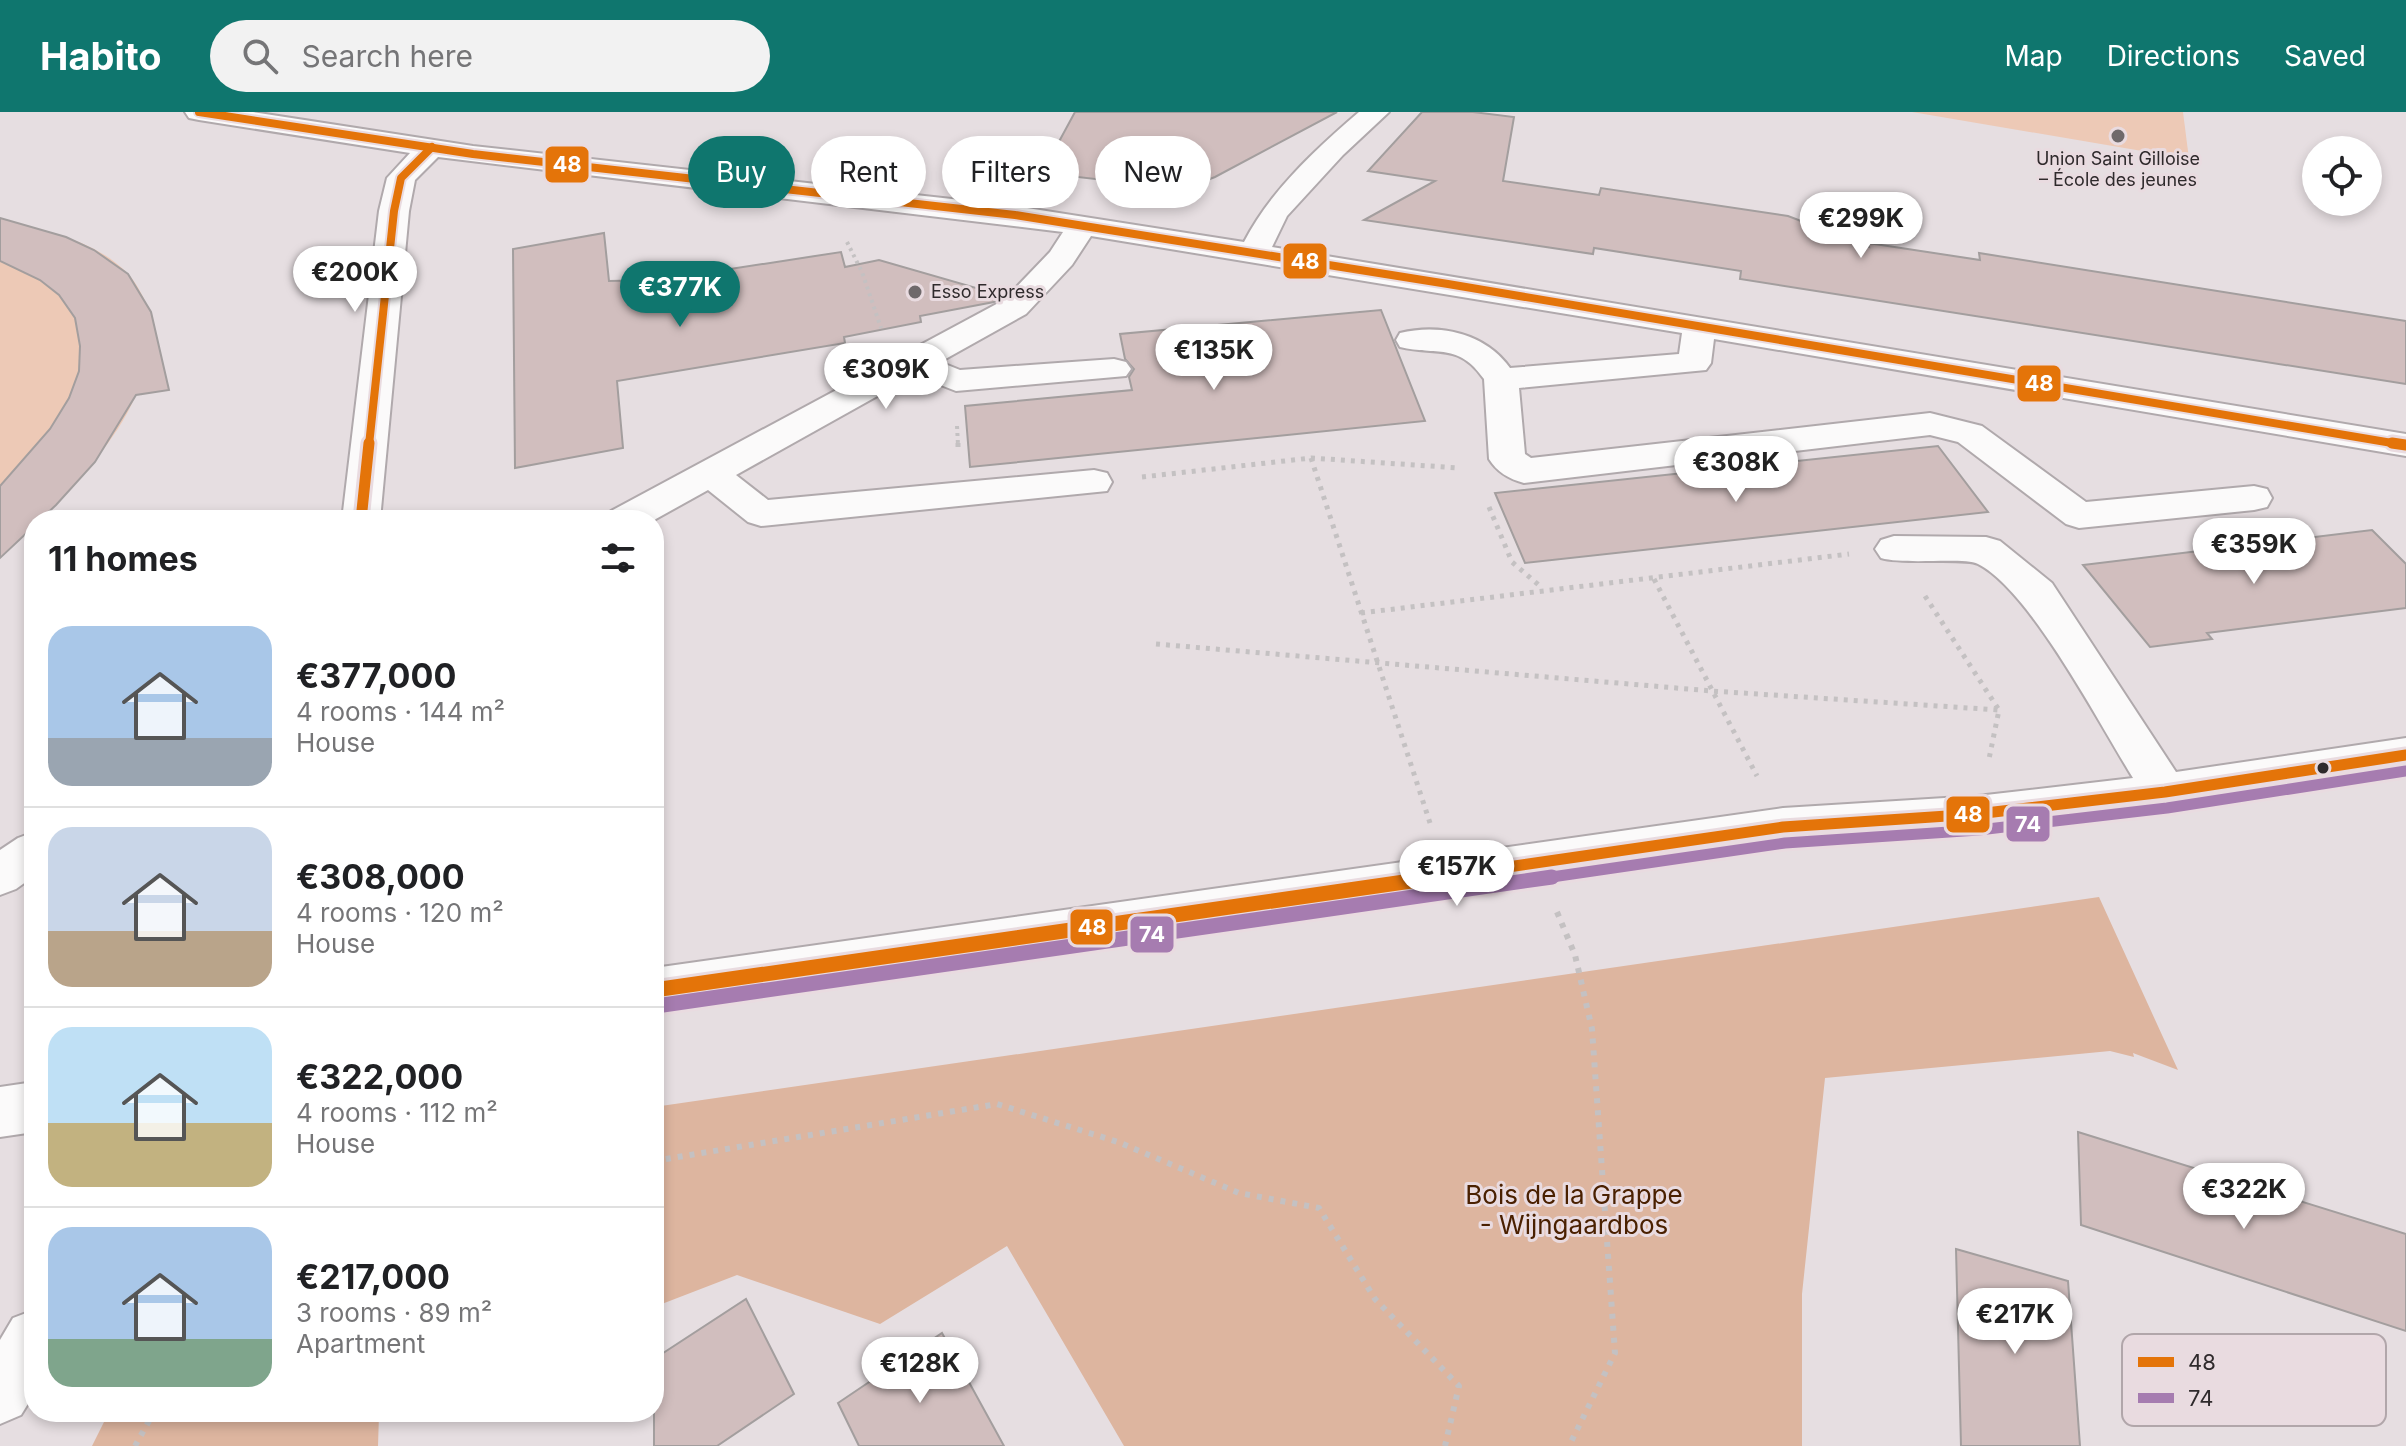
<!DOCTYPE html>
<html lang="en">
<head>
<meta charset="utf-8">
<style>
  :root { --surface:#fff; --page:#f2f2f2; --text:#202124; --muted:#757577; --line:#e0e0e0; --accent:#0f766e }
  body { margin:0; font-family:Inter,sans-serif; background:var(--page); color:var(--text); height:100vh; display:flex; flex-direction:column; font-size:30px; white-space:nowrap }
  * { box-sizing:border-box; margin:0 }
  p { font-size:26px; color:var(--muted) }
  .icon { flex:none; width:44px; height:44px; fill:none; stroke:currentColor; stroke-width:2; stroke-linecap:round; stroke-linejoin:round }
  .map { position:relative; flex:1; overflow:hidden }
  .sheet { position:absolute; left:24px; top:398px; width:640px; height:912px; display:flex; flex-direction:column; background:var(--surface); border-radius:32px; box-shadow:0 4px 12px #0003 }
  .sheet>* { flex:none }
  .banner { position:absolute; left:688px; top:24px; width:760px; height:72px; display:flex; gap:16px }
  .controls { position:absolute; left:2302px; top:24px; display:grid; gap:16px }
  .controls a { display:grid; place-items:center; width:80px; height:80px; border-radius:50%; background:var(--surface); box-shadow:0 4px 12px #0003; font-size:40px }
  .price { position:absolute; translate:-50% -68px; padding:0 18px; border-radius:28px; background:#fff; color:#222; font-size:26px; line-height:52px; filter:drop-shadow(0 2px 4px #0008) }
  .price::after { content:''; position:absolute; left:50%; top:48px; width:24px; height:18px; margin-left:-12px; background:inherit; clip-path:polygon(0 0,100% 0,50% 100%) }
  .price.on { background:var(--accent); color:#fff }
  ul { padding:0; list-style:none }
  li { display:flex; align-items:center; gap:24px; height:200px; padding:0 24px }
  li+li { border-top:2px solid var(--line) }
  li span { display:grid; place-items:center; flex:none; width:224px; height:160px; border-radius:24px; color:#555 }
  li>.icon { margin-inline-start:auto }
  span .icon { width:96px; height:96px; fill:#fffc; stroke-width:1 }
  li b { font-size:34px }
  h2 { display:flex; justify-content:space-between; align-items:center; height:96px; padding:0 24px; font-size:34px }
  .chip { padding:0 28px; border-radius:36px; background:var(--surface); box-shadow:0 4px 12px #0003; font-size:28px; line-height:72px }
  .chip.on { background:var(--accent); color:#fff }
  header { display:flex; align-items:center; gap:48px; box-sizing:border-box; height:112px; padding:0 40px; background:var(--accent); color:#fff }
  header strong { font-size:38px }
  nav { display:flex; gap:44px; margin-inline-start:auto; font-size:28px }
  .search { width:560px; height:72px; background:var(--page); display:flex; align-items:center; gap:20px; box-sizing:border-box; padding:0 28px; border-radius:44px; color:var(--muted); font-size:30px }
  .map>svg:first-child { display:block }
  .green { fill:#edc9b6 }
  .forest { fill:#ddb59f }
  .building { fill:#d1bebe; stroke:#a39e9e; stroke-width:2 }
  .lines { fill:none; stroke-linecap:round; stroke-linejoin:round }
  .minor-casing { stroke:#b0a9ac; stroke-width:4 }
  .path-far2 { stroke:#c4c1c2; stroke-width:4; stroke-dasharray:3 4; stroke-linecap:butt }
  .path-far1 { stroke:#c4c1c2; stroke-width:5; stroke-dasharray:4 6; stroke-linecap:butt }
  .path { stroke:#c4c1c2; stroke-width:6; stroke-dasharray:5 7; stroke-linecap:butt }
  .minor { fill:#fbfafa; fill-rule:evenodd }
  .bus-1-far2-casing { stroke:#e9dbe0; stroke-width:12 }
  .bus-1-far1-casing { stroke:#e9dbe0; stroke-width:17 }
  .bus-1-casing { stroke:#e9dbe0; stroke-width:21 }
  .bus-2-far1-casing { stroke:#e9dbe0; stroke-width:17 }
  .bus-2-casing { stroke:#e9dbe0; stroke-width:21 }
  .bus-1-far2 { stroke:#e47409; stroke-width:8 }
  .bus-1-far1 { stroke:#e47409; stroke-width:11 }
  .bus-1 { stroke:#e47409; stroke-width:15 }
  .bus-2-far1 { stroke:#a67cb0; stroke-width:11 }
  .bus-2 { stroke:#a67cb0; stroke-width:15 }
  .poi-dot { fill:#6f696b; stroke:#e9dbe0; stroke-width:3 }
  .bus-dot { fill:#2f2a2c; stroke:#e9dbe0; stroke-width:3 }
  .labels { text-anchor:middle; stroke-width:6; stroke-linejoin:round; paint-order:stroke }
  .far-poi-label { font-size:18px; fill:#2f2a2c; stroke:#e9dbe0 }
  .near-park-label { font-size:26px; fill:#4a2000; stroke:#e9dbe0 }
  .key { fill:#e9dbe0; stroke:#b1a6aa; stroke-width:2 }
  .key-label { font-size:22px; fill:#2f2a2c }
  .line-badge { stroke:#e9dbe0; stroke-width:3 }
  .badge-label { font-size:22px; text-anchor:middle; font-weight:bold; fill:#fff }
</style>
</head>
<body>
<header>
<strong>Habito</strong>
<div class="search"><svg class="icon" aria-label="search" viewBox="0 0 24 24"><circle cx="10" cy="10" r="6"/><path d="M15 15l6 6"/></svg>Search here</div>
<nav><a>Map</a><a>Directions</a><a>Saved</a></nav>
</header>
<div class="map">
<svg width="2406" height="1334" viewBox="0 0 2406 1334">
  <rect width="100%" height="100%" fill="#e6dee1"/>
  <g class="green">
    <path d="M1912 0H2183L2189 47Z"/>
    <path d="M0 109C44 118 96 128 128 162 138 172 144 188 151 200 146 227 146 261 135 285 107 350 46 394 0 445Z"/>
  </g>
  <g class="forest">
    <path d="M2099 785 2178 958 2133 941 2134 945 2110 939 1825 966 1802 1182V1334H1124L1007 1134 880 1212 737 1163 654 1195V995Z"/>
    <path d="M109 1300H383L379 1302 378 1334H92Z"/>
  </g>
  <g class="building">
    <path d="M1075 0H1337L1215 65 1184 77 1042 61Z"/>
    <path d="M1422 0H1473L1514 5 1503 69 1599 83 1601 76 1788 104 1869 135 1868 131 1980 148 1979 141 2406 209V272L1740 167 1741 159 1594 136 1593 142 1364 108 1435 69 1368 59Z"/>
    <path d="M0 106 66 125 94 138 128 162 151 200 169 278 136 283 95 350 56 393 40 408H34V414L0 446V374L50 317 69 286 79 259 80 234 75 206 59 183 40 168 0 149Z"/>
    <path d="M604 121 609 169 659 168 841 140 845 155 879 148 1004 184 994 190 920 204 921 210 844 225 845 231 617 269 623 336 515 356 513 137Z"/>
    <path d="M1381 198 1425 309 970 355 965 294 1132 278 1129 265 1134 257 1125 247 1120 222Z"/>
    <path d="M1938 334 1988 400 1525 451 1495 381Z"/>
    <path d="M2372 418 2406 452V496L2207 521 2212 527 2150 535 2083 453Z"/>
    <path d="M2078 1020 2406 1122V1219L2081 1113Z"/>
    <path d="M1956 1137 2068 1169 2080 1334H1961Z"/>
    <path d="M746 1187 794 1282 717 1334H654V1247Z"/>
    <path d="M942 1221 1004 1334H859L838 1291Z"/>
  </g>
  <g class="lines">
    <defs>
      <g id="minor">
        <path d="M185 0H253L473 34 1015 94 1244 130C1271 78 1315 38 1359 0H1389L1343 43 1287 104 1272 135 2406 322V344L1714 227 1711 251 1706 258 1519 276 1525 342 1531 346 1930 301 1982 314 2086 390 2254 374 2267 377 2272 386 2267 395 2254 398 2079 416 2066 412 1958 330 1930 323 1524 371C1509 367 1497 360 1489 347L1484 267C1458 230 1437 244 1400 235L1396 228 1400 221C1441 211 1486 222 1510 256L1679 242 1682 221 1091 124 1072 153 1026 202 940 250 960 258 1114 247 1126 250 1131 257 1126 264 956 279 915 263 736 363 768 388 1094 358 1107 361 1112 370 1107 379 761 414 748 410 708 378 654 408H605L611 399 1004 188 1050 140 1063 120 438 45 415 68 409 99 380 408H342L379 99 387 66 410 41 199 8 189 6Z"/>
        <path d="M1894 424 1986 425 2000 429 2052 471 2176 660 2406 626V660L2165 698 1977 720 1783 734 654 900V856L1783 696 1977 684 2133 666C2100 613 2030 478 1978 452 1964 445 1905 453 1881 446L1875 437 1881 428Z"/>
        <path d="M34 720V764L16 777 0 783V738L18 726Z"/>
        <path d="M34 970V1020L0 1025V975Z"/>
        <path d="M34 1198V1282L21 1303 0 1312V1228L13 1206Z"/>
      </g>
    </defs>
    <use href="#minor" class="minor-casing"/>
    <g class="path-far2">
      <path d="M847 130 862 160 881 216"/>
      <path d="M957 314 958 333"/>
    </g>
    <g class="path-far1">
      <path d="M958 331V336"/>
      <path d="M1311 346 1430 711"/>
      <path d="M1142 365 1311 346 1459 356"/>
      <path d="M1489 395 1512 450 1541 475"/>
      <path d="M1654 467 1757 664"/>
      <path d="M1925 484 1999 598 1989 647"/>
      <path d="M1361 501 1849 442"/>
      <path d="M1156 532 1712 579 1999 598"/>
    </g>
    <g class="path">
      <path d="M1557 800 1575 843 1592 917 1615 1241 1569 1334"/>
      <path d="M654 1049 997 992 1118 1030 1239 1081 1319 1096 1375 1187 1459 1274 1445 1334"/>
      <path d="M135 1334 154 1300"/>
    </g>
    <use href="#minor" class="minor"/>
    <defs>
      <g id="bus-1-far2">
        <path d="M199 0 473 42 1015 103 1448 172 2404 333"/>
        <path d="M369 333 394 99 401 66 432 35"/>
      </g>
      <g id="bus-1-far1">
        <path d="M2392 331 2406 333"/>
        <path d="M361 408 369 331"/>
        <path d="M1425 767 1783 715 1977 702 2165 680 2406 643"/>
      </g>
      <path id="bus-1" d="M654 878 1439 765"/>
      <path id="bus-2-far1" d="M1538 767 1785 731 1979 718 2167 696 2406 659"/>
      <path id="bus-2" d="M656 894 1552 765"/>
    </defs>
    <use href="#bus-1-far2" class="bus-1-far2-casing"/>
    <use href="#bus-1-far1" class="bus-1-far1-casing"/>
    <use href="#bus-1" class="bus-1-casing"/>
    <use href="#bus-2-far1" class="bus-2-far1-casing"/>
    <use href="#bus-2" class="bus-2-casing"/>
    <use href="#bus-1-far2" class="bus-1-far2"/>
    <use href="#bus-1-far1" class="bus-1-far1"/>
    <use href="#bus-1" class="bus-1"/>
    <use href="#bus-2-far1" class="bus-2-far1"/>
    <use href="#bus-2" class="bus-2"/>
  </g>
  <g class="poi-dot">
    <circle cx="2118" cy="24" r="8"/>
    <circle cx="915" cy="180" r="8"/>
  </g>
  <circle class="bus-dot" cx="2323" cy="656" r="7"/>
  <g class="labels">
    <g class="far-poi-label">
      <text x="2118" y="53">Union Saint Gilloise<tspan x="2118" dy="21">– École des jeunes</tspan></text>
      <text x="931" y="186" text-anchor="start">Esso Express</text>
    </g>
    <g class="near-park-label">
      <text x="1574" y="1092">Bois de la Grappe<tspan x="1574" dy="30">- Wijngaardbos</tspan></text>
    </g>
  </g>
  <rect x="2122" y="1222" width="264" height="92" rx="12" class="key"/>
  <rect x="2138" y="1245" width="36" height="10" fill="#e47409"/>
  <rect x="2138" y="1281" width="36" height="10" fill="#a67cb0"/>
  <g class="key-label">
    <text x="2188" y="1258">48</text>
    <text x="2188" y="1294">74</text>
  </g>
  <g class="line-badge">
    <rect x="544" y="33" width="46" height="39" rx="8" fill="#e47409"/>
    <rect x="1282" y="130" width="46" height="38" rx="8" fill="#e47409"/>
    <rect x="2016" y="252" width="46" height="39" rx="8" fill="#e47409"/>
    <rect x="1945" y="683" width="46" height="39" rx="8" fill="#e47409"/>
    <rect x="2005" y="693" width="46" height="38" rx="8" fill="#a67cb0"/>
    <rect x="1069" y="796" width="45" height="38" rx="8" fill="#e47409"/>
    <rect x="1129" y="803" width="46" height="39" rx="8" fill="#a67cb0"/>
  </g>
  <g class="badge-label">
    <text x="567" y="60">48</text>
    <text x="1305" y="157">48</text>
    <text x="2039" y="279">48</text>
    <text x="1968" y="710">48</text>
    <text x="2028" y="720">74</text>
    <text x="1092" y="823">48</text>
    <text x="1152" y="830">74</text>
  </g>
</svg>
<div class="controls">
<a><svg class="icon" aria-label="locate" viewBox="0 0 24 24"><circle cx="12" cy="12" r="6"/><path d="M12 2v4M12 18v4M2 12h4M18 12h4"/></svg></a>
</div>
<b class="price" style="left:1861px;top:148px">€299K</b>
<b class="price" style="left:355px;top:202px">€200K</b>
<b class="price on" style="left:680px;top:217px">€377K</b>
<b class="price" style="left:1214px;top:280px">€135K</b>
<b class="price" style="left:886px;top:299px">€309K</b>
<b class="price" style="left:1736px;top:392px">€308K</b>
<b class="price" style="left:2254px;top:474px">€359K</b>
<b class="price" style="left:1457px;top:796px">€157K</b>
<b class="price" style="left:2244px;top:1119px">€322K</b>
<b class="price" style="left:2015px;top:1244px">€217K</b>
<b class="price" style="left:920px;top:1293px">€128K</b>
<div class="banner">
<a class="chip on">Buy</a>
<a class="chip">Rent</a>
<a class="chip">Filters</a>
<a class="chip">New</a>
</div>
<section class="sheet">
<h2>11 homes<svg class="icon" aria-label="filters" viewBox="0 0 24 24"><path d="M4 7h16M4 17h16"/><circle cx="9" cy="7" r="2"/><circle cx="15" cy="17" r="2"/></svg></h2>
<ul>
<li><span style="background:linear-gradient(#a9c7e8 70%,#9aa5b1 0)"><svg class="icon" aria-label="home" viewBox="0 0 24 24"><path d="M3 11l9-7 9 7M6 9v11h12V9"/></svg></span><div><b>€377,000</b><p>4 rooms · 144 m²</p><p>House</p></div></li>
<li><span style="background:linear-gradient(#c9d6e8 65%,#b9a48a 0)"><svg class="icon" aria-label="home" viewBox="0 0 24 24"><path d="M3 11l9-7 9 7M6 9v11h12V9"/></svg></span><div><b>€308,000</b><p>4 rooms · 120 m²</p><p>House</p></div></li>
<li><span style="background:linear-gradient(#bfe0f5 60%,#c2b280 0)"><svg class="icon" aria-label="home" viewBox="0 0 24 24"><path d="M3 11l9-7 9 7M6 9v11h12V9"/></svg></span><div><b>€322,000</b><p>4 rooms · 112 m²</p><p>House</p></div></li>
<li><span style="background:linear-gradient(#a9c7e8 70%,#7fa58c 0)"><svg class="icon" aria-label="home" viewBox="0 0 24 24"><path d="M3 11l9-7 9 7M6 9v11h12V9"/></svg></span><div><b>€217,000</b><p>3 rooms · 89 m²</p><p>Apartment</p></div></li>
</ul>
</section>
</div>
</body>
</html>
